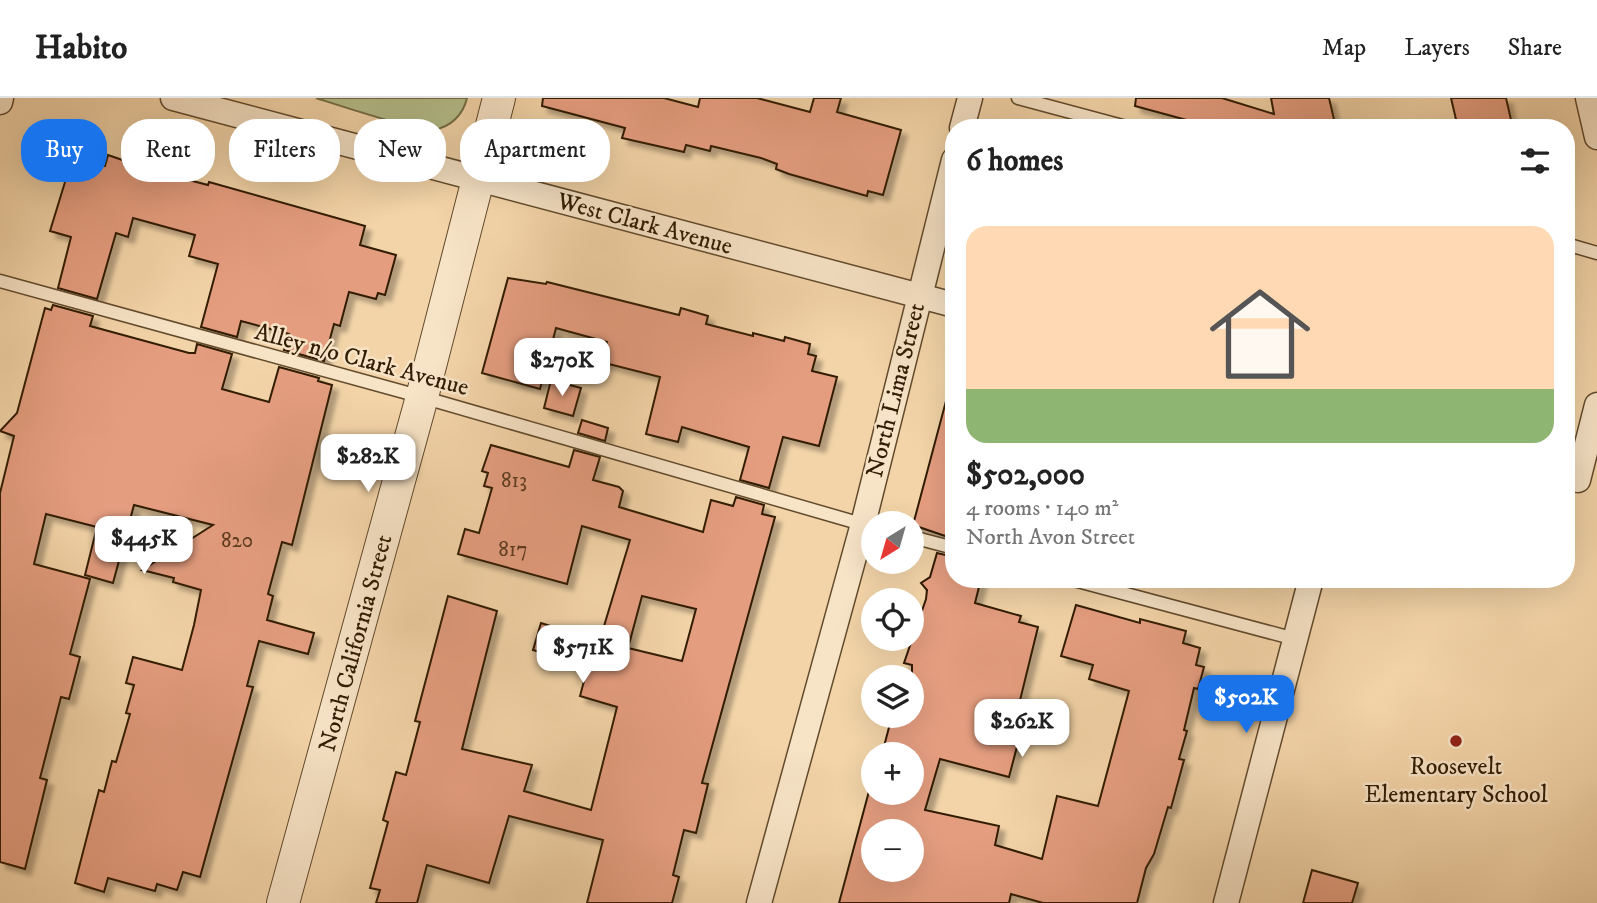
<!DOCTYPE html>
<html lang="en">
<head>
<meta charset="utf-8">
<style>
  :root { --surface:#fff; --page:#f2f2f2; --text:#222; --muted:#767676; --line:#e0e0e0; --accent:#1a73e8 }
  body { margin:0; font-family:"IM FELL DW Pica",serif; background:var(--page); color:var(--text); height:100vh; display:flex; flex-direction:column; font-size:26px; white-space:nowrap }
  * { box-sizing:border-box; margin:0 }
  p { font-size:23px; color:var(--muted) }
  .icon { flex:none; width:38px; height:38px; fill:none; stroke:currentColor; stroke-width:2; stroke-linecap:round; stroke-linejoin:round }
  .map { position:relative; flex:1; overflow:hidden }
  .panel { position:absolute; left:945px; top:21px; width:630px; height:469px; display:flex; flex-direction:column; background:var(--surface); border-radius:28px; box-shadow:0 7px 28px #0002 }
  .panel>* { flex:none }
  .banner { position:absolute; left:21px; top:21px; width:665px; height:63px; display:flex; gap:14px }
  .needle { width:46px; rotate:217deg }
  .buttons { position:absolute; left:861px; top:413px; display:grid; gap:14px }
  .buttons a { display:grid; place-items:center; width:63px; height:63px; border-radius:50%; background:var(--surface); box-shadow:0 7px 28px #0002; font-size:35px }
  .price { position:absolute; translate:-50% -60px; padding:0 16px; border-radius:14px; background:#fff; color:#222; font-size:23px; line-height:46px; filter:drop-shadow(0 2px 4px #0008) }
  .price::after { content:''; position:absolute; left:50%; top:42px; width:21px; height:16px; margin-left:-10px; background:inherit; clip-path:polygon(0 0,100% 0,50% 100%) }
  .price.active { background:var(--accent); color:#fff }
  ul { padding:0; list-style:none }
  li { display:grid; align-content:center; gap:14px; height:371px; padding:0 21px }
  li span { display:grid; place-items:center; height:217px; border-radius:21px; color:#555 }
  li>.icon { margin-inline-start:auto }
  span .icon { width:126px; height:126px; fill:#fffc; stroke-width:1 }
  li b { font-size:30px }
  h2 { display:flex; justify-content:space-between; align-items:center; height:84px; padding:0 21px; font-size:30px }
  .tag { padding:0 24px; border-radius:28px; background:var(--surface); box-shadow:0 7px 28px #0002; font-size:24px; line-height:63px }
  .tag.active { background:var(--accent); color:#fff }
  header { display:flex; align-items:center; gap:42px; box-sizing:border-box; height:98px; padding:0 35px; background:var(--surface); border-bottom:2px solid var(--line) }
  header strong { font-size:33px }
  nav { display:flex; gap:38px; margin-inline-start:auto; font-size:24px }
  .map>svg:first-child { display:block }
  .green { fill:#b5be8b; stroke:#746d46; stroke-width:2 }
  .building { fill:#e49d7f; stroke:#321c02; stroke-width:2; fill-rule:evenodd; filter:url(#shadow) }
  .lines { fill:none; stroke-linecap:round; stroke-linejoin:round }
  .service-casing { stroke:#624a2c; stroke-width:15 }
  .minor-casing { stroke:#624a2c; stroke-width:27 }
  .tertiary-casing { stroke:#624a2c; stroke-width:34 }
  .service { stroke:#f7e3c6; stroke-width:12 }
  .minor { stroke:#f7e3c6; stroke-width:24 }
  .tertiary { stroke:#f7e3c6; stroke-width:32 }
  .poi-dot { fill:#8f2418; stroke:#f7e3c6; stroke-width:2.5 }
  .labels { text-anchor:middle; stroke-width:5; stroke-linejoin:round; paint-order:stroke }
  .number-label { font-size:21px; fill:#5e3c21 }
  .street-label { font-size:24px; fill:#321c02; stroke:#f7e3c6 }
  .poi-label { font-size:24px; fill:#321c02; stroke:#f7e3c6 }
</style>
</head>
<body>
<header>
<strong>Habito</strong>
<nav><a>Map</a><a>Layers</a><a>Share</a></nav>
</header>
<div class="map">
<svg width="1597" height="805" viewBox="0 0 1597 805">
  <defs>
    <filter id="shadow"><feDropShadow dx="6" dy="6" stdDeviation="2" flood-color="#0004"/></filter>
  </defs>
  <rect width="100%" height="100%" fill="#f3d4a8"/>
  <filter id="stains"><feTurbulence type="fractalNoise" baseFrequency=".00286" numOctaves="4"/><feColorMatrix values="0 0 0 0 .2 0 0 0 0 .09 0 0 0 0 .02 0 0 0 .5 -.17"/></filter>
  <radialGradient id="worn" r=".72"><stop offset=".6" stop-color="#630" stop-opacity="0"/><stop offset="1" stop-color="#630" stop-opacity=".3"/></radialGradient>
  <path class="green" d="M316 0H467C463 17 451 29 433 32 419 34 335 6 316 0Z"/>
  <g class="building">
    <path d="M543 0H664L698 9 700 0H757L810 14 814 0H841L837 14 901 32 883 97 868 93 867 98 789 76 776 71 777 66 761 60 711 48 710 53 686 47 684 54 622 40 625 30 542 8Z"/>
    <path d="M1136 0H1222L1274 16 1271 0H1329L1336 30H1216L1135 8Z"/>
    <path d="M1451 0H1506L1512 26 1501 30H1458Z"/>
    <path d="M108 57 154 73 208 87 209 84 365 128 360 147 396 157 385 197 378 195 376 201 349 194 340 228 334 226 324 263 284 252 289 236 241 223 237 239 201 229 218 166 189 158 195 137 133 120 128 139 116 135 97 201 58 190 71 139 50 133 73 58 105 68Z"/>
    <path d="M508 180 546 186 547 184 679 217 681 210 708 218 706 226 753 238V235L784 243 785 239 810 246 808 256 816 258 812 273 837 279 819 348 783 339 769 390 740 382 749 349 682 329 678 344 646 336 660 279 601 264 607 244 556 230 540 291 482 275Z"/>
    <path d="M53 207 93 218 90 228 189 255H195L197 246 232 256 222 291 269 304 279 269 319 280 318 283 332 287 292 447 282 444 268 496 273 498 267 522 314 535 308 556 259 543 247 588 253 589 200 779 183 774 177 792 157 786 155 793 108 780 104 794 75 785 99 692 104 694 112 663 116 664 130 616 126 615 134 587 126 585 133 559 182 572 194 527 201 492 173 484 174 480 142 472 213 427 134 407 113 485 85 477 97 429 46 416 34 466 90 481 70 556 80 559 69 601 61 599 40 680 47 682 25 771 0 764V395L14 338 0 333 17 315 45 210 51 212Z"/>
    <path d="M551 282 581 290 573 318 544 310Z"/>
    <path d="M946 303 954 304V441L913 427Z"/>
    <path d="M582 322 608 330 605 343 578 335Z"/>
    <path d="M491 347 569 369 574 352 600 359 593 382 619 389 623 393 619 409 703 434 711 402 733 408 736 399 764 407 762 416 775 419 702 685 708 686 696 735 684 732 673 777 679 779 672 805H587L603 742 509 718 489 785 427 767 417 805H376L380 792 370 790 388 724 383 722 396 674 406 677 420 624 415 623 448 498 497 513 462 651 532 667 524 693 591 712 617 609 580 598 588 568 533 552 541 525 592 541 593 536 601 538 630 442 582 428 567 486 458 456 465 431 479 435 492 390 484 388 488 375 482 373ZM642 498 696 511 682 563 628 550Z"/>
    <path d="M937 455 954 459V481H981L975 505 1021 518 1019 524 1038 529 1011 639 1019 641 1009 679 940 661 925 712 999 728 995 747 1042 761 1057 698 1098 708 1129 593 1089 581 1093 567 1061 558 1076 507 1140 525V521L1186 533 1183 545 1200 550 1196 567 1204 569 1198 591 1194 590 1184 632 1187 633 1179 661 1184 662 1171 710 1168 709 1154 756 1146 770 1137 805H1043L1011 796 1009 805H839L872 682 873 695H912V656H882L892 618H912V567L904 565 926 501 927 492 921 485 930 479ZM873 733H912V772H873Z"/>
    <path d="M1312 772 1358 785 1352 805H1303Z"/>
  </g>
  <g class="lines">
    <defs>
      <g id="service">
        <path d="M1018 0 1130 30"/>
        <path d="M1566 146 1597 155"/>
        <path d="M0 183 422 299 865 427"/>
        <path d="M912 439 954 450"/>
        <path d="M1070 481 1295 541"/>
      </g>
      <g id="minor">
        <path d="M173 0 954 207"/>
        <path d="M1588 0 1597 39"/>
        <path d="M0 4 1 0"/>
        <path d="M962 30 970 0"/>
        <path d="M1578 382 1597 307"/>
        <path d="M759 805 863 426 954 62"/>
        <path d="M1226 805 1311 481"/>
      </g>
      <path id="tertiary" d="M283 805 422 299 499 0"/>
    </defs>
    <use href="#service" class="service-casing"/>
    <use href="#minor" class="minor-casing"/>
    <use href="#tertiary" class="tertiary-casing"/>
    <use href="#service" class="service"/>
    <use href="#minor" class="minor"/>
    <use href="#tertiary" class="tertiary"/>
  </g>
  <circle class="poi-dot" cx="1456" cy="643" r="7"/>
  <g class="labels">
    <g class="number-label">
      <text x="514" y="389">813</text>
      <text x="237" y="449">820</text>
      <text x="513" y="458">817</text>
    </g>
    <g class="street-label">
      <text transform="translate(645 125) rotate(15)" y="8">West Clark Avenue</text>
      <text transform="translate(362 261) rotate(15)" y="8">Alley n/o Clark Avenue</text>
      <text transform="translate(895 292) rotate(-76)" y="8">North Lima Street</text>
      <text transform="translate(355 545) rotate(-75)" y="8">North California Street</text>
    </g>
    <g class="poi-label">
      <text x="1456" y="676">Roosevelt<tspan x="1456" dy="28">Elementary School</tspan></text>
    </g>
  </g>
  <rect width="100%" height="100%" filter="url(#stains)"/>
  <rect width="100%" height="100%" fill="url(#worn)"/>
</svg>
<div class="buttons">
<a><svg class="needle" viewBox="-14 -14 28 28"><path d="M0-13l5 13h-10z" fill="#e53935"/><path d="M0 13l5-13h-10z" fill="#767676"/></svg></a>
<a><svg class="icon" aria-label="locate" viewBox="0 0 24 24"><circle cx="12" cy="12" r="6"/><path d="M12 2v4M12 18v4M2 12h4M18 12h4"/></svg></a>
<a><svg class="icon" aria-label="layers" viewBox="0 0 24 24"><path d="M12 4l9 5-9 5-9-5zM3 14l9 5 9-5"/></svg></a>
<a>+</a>
<a>−</a>
</div>
<b class="price" style="left:562px;top:300px">$270K</b>
<b class="price" style="left:368px;top:396px">$282K</b>
<b class="price" style="left:144px;top:478px">$445K</b>
<b class="price" style="left:583px;top:587px">$571K</b>
<b class="price active" style="left:1246px;top:637px">$502K</b>
<b class="price" style="left:1022px;top:661px">$262K</b>
<div class="banner">
<a class="tag active">Buy</a>
<a class="tag">Rent</a>
<a class="tag">Filters</a>
<a class="tag">New</a>
<a class="tag">Apartment</a>
</div>
<section class="panel">
<h2>6 homes<svg class="icon" aria-label="filters" viewBox="0 0 24 24"><path d="M4 7h16M4 17h16"/><circle cx="9" cy="7" r="2"/><circle cx="15" cy="17" r="2"/></svg></h2>
<ul>
<li><span style="background:linear-gradient(#ffd9b3 75%,#8fb573 0)"><svg class="icon" aria-label="home" viewBox="0 0 24 24"><path d="M3 11l9-7 9 7M6 9v11h12V9"/></svg></span><div><b>$502,000</b><p>4 rooms · 140 m²</p><p>North Avon Street</p></div></li>
</ul>
</section>
</div>
</body>
</html>
